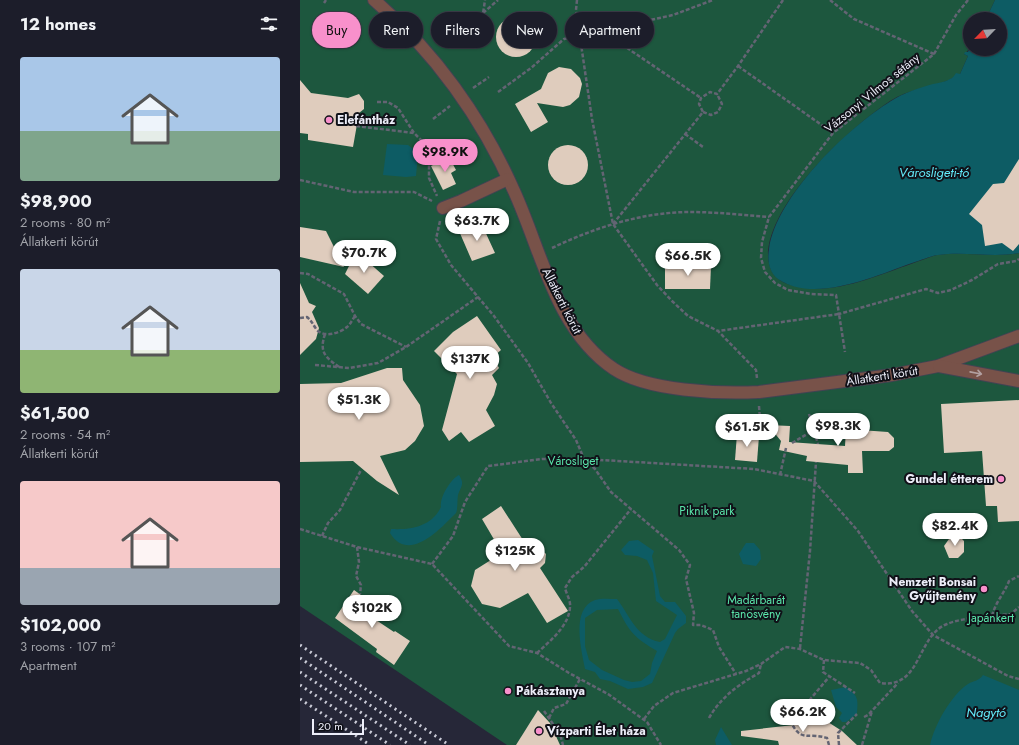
<!DOCTYPE html>
<html lang="en">
<head>
<meta charset="utf-8">
<style>
  :root { --surface:#1c1d2a; --page:#252632; --text:#f1f3f6; --muted:#a0a2a8; --line:#3a3b47; --accent:#f890cb }
  body { margin:0; font-family:Jost,sans-serif; background:var(--page); color:var(--text); height:100vh; display:flex; flex-direction:column; font-size:15px; white-space:nowrap }
  * { box-sizing:border-box; margin:0 }
  p { font-size:13px; color:var(--muted) }
  .icon { flex:none; width:22px; height:22px; fill:none; stroke:currentColor; stroke-width:2; stroke-linecap:round; stroke-linejoin:round }
  .map { position:relative; flex:1; overflow:hidden }
  .drawer { display:flex; flex-direction:column; background:var(--surface); width:300px }
  .drawer>* { flex:none }
  .top-card { position:absolute; left:12px; top:12px; width:380px; height:36px; display:flex; gap:8px }
  .needle { width:26px; rotate:245deg }
  .tools { position:absolute; left:663px; top:12px; display:grid; gap:8px }
  .tools a { display:grid; place-items:center; width:44px; height:44px; border-radius:50%; background:var(--surface); box-shadow:0 1px 3px #0004,0 0 0 1px var(--line); font-size:20px }
  .scale { position:absolute; left:12px; bottom:10px; width:52px; box-sizing:border-box; padding-left:4px; border:2px solid #edeef9; border-top:0; font-size:11px; line-height:14px; white-space:nowrap; color:#edeef9; -webkit-text-stroke:3px #101118; paint-order:stroke }
  .price { position:absolute; translate:-50% -34px; padding:0 9px; border-radius:14px; background:#fff; color:#222; font-size:13px; line-height:26px; filter:drop-shadow(0 1px 2px #0008) }
  .price::after { content:''; position:absolute; left:50%; top:24px; width:12px; height:9px; margin-left:-6px; background:inherit; clip-path:polygon(0 0,100% 0,50% 100%) }
  .price.current { background:var(--accent); color:#111 }
  ul { padding:0; list-style:none }
  li { display:grid; align-content:center; gap:8px; height:212px; padding:0 20px }
  li span { display:grid; place-items:center; height:124px; border-radius:4px; color:#555 }
  li>.icon { margin-inline-start:auto }
  span .icon { width:72px; height:72px; fill:#fffc; stroke-width:1 }
  li b { font-size:17px }
  h2 { display:flex; justify-content:space-between; align-items:center; height:48px; padding:0 20px; font-size:17px }
  .chip { padding:0 14px; border-radius:18px; background:var(--surface); box-shadow:0 1px 3px #0004,0 0 0 1px var(--line); font-size:14px; line-height:36px }
  .chip.current { background:var(--accent); color:#111 }
  main { display:flex; flex:1; min-height:0 }
  .map>svg:first-child { display:block }
  .green { fill:#1d573e }
  .water { fill:#0d5c64; fill-rule:evenodd }
  .building { fill:#dfccbd }
  .lines { fill:none; stroke-linecap:round; stroke-linejoin:round }
  .minor-casing { stroke:#424353; stroke-width:14 }
  .path { stroke:#636473; stroke-width:2.5; stroke-dasharray:4 2; stroke-linecap:butt }
  .minor { stroke:#785249; stroke-width:12 }
  .rail { stroke:#c9cad6; stroke-width:3; stroke-dasharray:2 4; stroke-linecap:butt }
  .oneway { stroke:#b2a0a1 }
  .poi-dot { fill:#f890cb; stroke:#101118; stroke-width:1.5 }
  .labels { text-anchor:middle; stroke-width:4; stroke-linejoin:round; paint-order:stroke }
  .street-label { font-size:12px; fill:#edeef9; stroke:#101118 }
  .poi-label { font-size:12px; font-weight:bold; fill:#edeef9; stroke:#101118; text-anchor:start }
  .park-label { font-size:12px; fill:#5ae6ab; stroke:#101118 }
  .water-label { font-size:13px; font-style:italic; fill:#62e9f8; stroke:#101118 }
</style>
</head>
<body>
<main>
<section class="drawer">
<h2>12 homes<svg class="icon" aria-label="filters" viewBox="0 0 24 24"><path d="M4 7h16M4 17h16"/><circle cx="9" cy="7" r="2"/><circle cx="15" cy="17" r="2"/></svg></h2>
<ul>
<li><span style="background:linear-gradient(#a9c7e8 60%,#7fa58c 0)"><svg class="icon" aria-label="home" viewBox="0 0 24 24"><path d="M3 11l9-7 9 7M6 9v11h12V9"/></svg></span><div><b>$98,900</b><p>2 rooms · 80 m²</p><p>Állatkerti körút</p></div></li>
<li><span style="background:linear-gradient(#c9d6e8 65%,#8fb573 0)"><svg class="icon" aria-label="home" viewBox="0 0 24 24"><path d="M3 11l9-7 9 7M6 9v11h12V9"/></svg></span><div><b>$61,500</b><p>2 rooms · 54 m²</p><p>Állatkerti körút</p></div></li>
<li><span style="background:linear-gradient(#f6c9c9 70%,#9aa5b1 0)"><svg class="icon" aria-label="home" viewBox="0 0 24 24"><path d="M3 11l9-7 9 7M6 9v11h12V9"/></svg></span><div><b>$102,000</b><p>3 rooms · 107 m²</p><p>Apartment</p></div></li>
</ul>
</section>
<div class="map">
<svg width="719" height="745" viewBox="0 0 719 745">
  <rect width="100%" height="100%" fill="#262738"/>
  <path class="green" d="M0 0H695L686 19H670C670 29 674 49 664 54L668 56 660 74C656 76 653 78 649 80 630 88 608 89 590 101 548 129 467 204 468 257 469 269 474 278 485 283 527 299 573 277 611 264 620 261 629 257 637 255 664 251 692 258 719 253V745H207L0 606Z"/>
  <g class="water">
    <path d="M695 0H719V253C692 258 665 251 638 255 629 256 620 261 612 263 575 276 514 304 478 279 469 272 467 260 469 249 476 197 547 128 591 101 603 93 619 88 633 84 638 83 645 82 650 79 653 78 654 76 656 73L660 74 668 56 664 54 665 52H668L670 47V49H700V19H686Z"/>
    <path d="M87 144 108 145 118 153 116 176 106 177 83 175Z"/>
    <path d="M159 475C165 484 161 486 158 495 157 500 158 509 156 513 154 515 151 518 149 520 135 534 107 561 90 533L91 529C110 530 130 527 140 509 142 505 140 507 141 503 142 494 151 479 159 475Z"/>
    <path d="M338 540 354 551 352 556 360 596 365 602H375L386 616V623L378 629 375 633 352 683 343 687 328 689 310 681 300 679 295 672 285 669C282 651 270 609 295 600 301 598 310 599 317 599 330 616 336 637 360 642L365 639 377 615 356 601 353 573 347 560 337 556 325 555 321 550 329 541ZM318 609C330 633 334 637 357 651L352 663 350 674 341 681 332 682 324 680 302 670 289 660 285 646V618L297 610Z"/>
    <path d="M446 543H454L460 550 461 559 456 566 443 564 439 554Z"/>
    <path d="M683 675 719 690V745H630C634 726 651 695 668 684 674 680 678 682 683 675Z"/>
    <path d="M546 687C559 696 558 700 557 714L546 722H542L539 718 542 713 536 707 531 690Z"/>
    <path d="M421 727 432 745H416L415 740Z"/>
  </g>
  <g class="building">
    <circle cx="216" cy="37" r="20"/>
    <path d="M259 67 271 69 280 78 282 84 279 97 270 105 263 107 237 103 248 122 231 132 215 104 241 89 248 73Z"/>
    <path d="M0 80 11 93 48 98 59 94 64 101V109L59 113 53 147 8 140V134L0 133Z"/>
    <circle cx="268" cy="165" r="20"/>
    <path d="M149 157 156 170 151 173 156 184 143 190 131 166Z"/>
    <path d="M719 159V244L713 251 702 243 685 246 682 225 669 214 693 184 704 183Z"/>
    <path d="M174 223 177 228 183 227 195 253 172 261 159 231Z"/>
    <path d="M0 227 26 231 44 267 0 257Z"/>
    <path d="M59 254 84 276 68 294 45 274 51 262Z"/>
    <path d="M365 265 411 266 410 289H365Z"/>
    <path d="M0 283 9 303 16 306 12 312 19 328 16 339 0 355Z"/>
    <path d="M177 316 201 350 193 357 199 368 192 375 197 384 194 395 186 410 195 426 169 442 161 432 149 441 142 430 157 374 134 351 153 332Z"/>
    <path d="M87 368H102L103 380 120 405 124 426 115 441 105 450 80 456 99 495 77 481 53 461 0 462V384L41 383Z"/>
    <path d="M719 400V521L698 522 697 506H686L682 451 644 453 641 404Z"/>
    <path d="M468 425 490 426 489 442 545 446 546 429 588 432 594 438V447L589 451H562L563 473H548V465L506 461 507 456 479 450 481 441Z"/>
    <path d="M437 434 459 436 457 462 435 460Z"/>
    <path d="M201 506 230 551 236 548 242 550 246 554 245 563 240 568 268 611 247 623 228 593 200 608 182 604 171 586 175 570 202 553 182 519Z"/>
    <path d="M659 536 664 541V552L658 558H649L644 546 649 539Z"/>
    <path d="M54 590 68 600 61 610 94 632 95 631 110 641 94 665 76 652 77 649 35 618Z"/>
    <path d="M238 710 250 723 260 745H216Z"/>
    <path d="M517 715 542 731 557 745H479L478 741 441 736V731L494 725 495 717Z"/>
  </g>
  <g class="lines">
    <defs>
      <g id="minor">
        <path d="M74 0C134 51 182 118 214 191 242 252 255 329 314 369 347 391 419 394 459 392L592 375 638 366 719 336"/>
        <path d="M143 208 161 201 208 179"/>
        <path d="M639 366 719 381"/>
      </g>
    </defs>
    <use href="#minor" class="minor-casing"/>
    <g class="path">
      <path d="M277 0 276 10 292 119 313 224 357 285 372 301 388 316 418 331"/>
      <path d="M530 0 554 19 634 54"/>
      <path d="M668 0 656 15 634 54 533 133 469 217 462 242 461 258 465 272 475 283 488 290 511 294 536 295 539 314 626 289 638 293 651 290 672 280 698 264 716 261 719 259"/>
      <path d="M24 3 26 0"/>
      <path d="M183 13 198 0"/>
      <path d="M302 31 401 98"/>
      <path d="M155 34 183 14 185 0"/>
      <path d="M438 66 533 133"/>
      <path d="M173 88 189 77"/>
      <path d="M198 92 231 68 264 39 373 15 413 0"/>
      <path d="M77 102H88L98 108 114 133 125 144 129 159V178L137 196"/>
      <path d="M403 112 411 115 418 112 422 104 417 94"/>
      <path d="M133 119 150 106"/>
      <path d="M56 126 114 133"/>
      <path d="M385 134 403 147"/>
      <path d="M0 180 54 192H114L132 201"/>
      <path d="M140 221 136 239 151 265 194 316 228 363 251 403 276 440 284 459 454 469 514 481 558 531 612 611 633 635 708 676 719 679"/>
      <path d="M313 224 403 112 399 104 401 98 410 92 417 94 438 66 483 0"/>
      <path d="M252 248C294 228 342 212 390 212 416 212 443 215 469 217"/>
      <path d="M0 273 8 274 44 294 55 316 61 324 106 347"/>
      <path d="M0 318 7 317C12 321 13 325 17 330 24 338 40 333 47 327 50 325 52 320 55 316"/>
      <path d="M25 334C19 352 25 357 39 367"/>
      <path d="M15 365 49 368 78 363 106 347 178 297"/>
      <path d="M457 378 456 370 418 331 539 314 545 352"/>
      <path d="M459 406 460 419"/>
      <path d="M509 414 518 444"/>
      <path d="M492 443 514 430"/>
      <path d="M480 475 486 448"/>
      <path d="M0 529 57 547 132 564 209 646 237 653 269 673 308 694 347 722 361 745"/>
      <path d="M22 536 28 523 40 510 61 470"/>
      <path d="M57 547 59 562 56 576 61 585 60 594"/>
      <path d="M132 564 153 536 165 502 188 466 242 459H284L295 469 311 492 379 550 390 565 386 579 394 613 393 625H401L413 630 419 647 436 674"/>
      <path d="M692 616C696 601 704 594 709 581L719 576"/>
      <path d="M500 648 510 551 516 462"/>
      <path d="M237 653C250 641 269 626 270 607 271 601 266 593 265 588L272 577 284 567 331 509"/>
      <path d="M524 660 523 672 555 693"/>
      <path d="M244 711 260 734 263 745"/>
      <path d="M564 717 568 715 598 683"/>
      <path d="M249 718 254 708 266 704 280 679"/>
      <path d="M409 718C421 697 438 685 459 673L461 664"/>
      <path d="M344 719 354 706 373 693 446 671 461 664 485 647 500 649 524 660 560 663 571 670 580 683C622 689 616 636 647 624 664 617 693 616 711 614L719 607"/>
      <path d="M529 745 527 738C508 732 501 743 491 722L529 677"/>
      <path d="M539 745 538 733 557 714"/>
      <path d="M562 745 572 711"/>
    </g>
    <use href="#minor" class="minor"/>
    <g class="rail">
      <path d="M0 645 149 745"/>
      <path d="M0 658 129 745"/>
      <path d="M0 672 110 745"/>
      <path d="M0 685 90 745"/>
      <path d="M0 699 70 745"/>
    </g>
  </g>
  <defs><path id="oneway-shaft" d="M-6 0H5M1.5-3L5.5 0L1.5 3" fill="none" stroke-width="1.6" stroke-linecap="round" stroke-linejoin="round"/></defs>
  <use class="oneway" href="#oneway-shaft" transform="translate(676 373) rotate(11)"/>
  <g class="poi-dot">
    <circle cx="29" cy="120" r="4"/>
    <circle cx="701" cy="479" r="4"/>
    <circle cx="684" cy="589" r="4"/>
    <circle cx="208" cy="691" r="4"/>
    <circle cx="239" cy="731" r="4"/>
  </g>
  <g class="labels">
    <g class="street-label">
      <text transform="translate(572 93) rotate(-39)" y="4">Vázsonyi Vilmos sétány</text>
      <text transform="translate(262 301) rotate(63)" y="4">Állatkerti körút</text>
      <text transform="translate(582 376) rotate(-9)" y="4">Állatkerti körút</text>
    </g>
    <g class="poi-label">
      <text x="37" y="124">Elefántház</text>
      <text x="693" y="483" text-anchor="end">Gundel étterem</text>
      <text x="676" y="586" text-anchor="end">Nemzeti Bonsai<tspan x="676" dy="14">Gyűjtemény</tspan></text>
      <text x="216" y="695">Pákásztanya</text>
      <text x="247" y="735">Vízparti Élet háza</text>
    </g>
    <g class="park-label">
      <text x="273" y="465">Városliget</text>
      <text x="407" y="515">Piknik park</text>
      <text x="456" y="604">Madárbarát<tspan x="456" dy="14">tanösvény</tspan></text>
      <text x="691" y="622">Japánkert</text>
    </g>
    <g class="water-label">
      <text x="634" y="177">Városligeti-tó</text>
      <text x="686" y="717">Nagytó</text>
    </g>
  </g>
</svg>
<div class="tools">
<a><svg class="needle" viewBox="-14 -14 28 28"><path d="M0-13l5 13h-10z" fill="#e53935"/><path d="M0 13l5-13h-10z" fill="#a0a2a8"/></svg></a>
</div>
<div class="scale">20 m</div>
<b class="price current" style="left:145px;top:173px">$98.9K</b>
<b class="price" style="left:177px;top:242px">$63.7K</b>
<b class="price" style="left:64px;top:274px">$70.7K</b>
<b class="price" style="left:388px;top:277px">$66.5K</b>
<b class="price" style="left:170px;top:380px">$137K</b>
<b class="price" style="left:59px;top:421px">$51.3K</b>
<b class="price" style="left:538px;top:447px">$98.3K</b>
<b class="price" style="left:447px;top:448px">$61.5K</b>
<b class="price" style="left:655px;top:547px">$82.4K</b>
<b class="price" style="left:215px;top:572px">$125K</b>
<b class="price" style="left:72px;top:629px">$102K</b>
<b class="price" style="left:503px;top:733px">$66.2K</b>
<div class="top-card">
<a class="chip current">Buy</a>
<a class="chip">Rent</a>
<a class="chip">Filters</a>
<a class="chip">New</a>
<a class="chip">Apartment</a>
</div>
</div>
</main>
</body>
</html>
